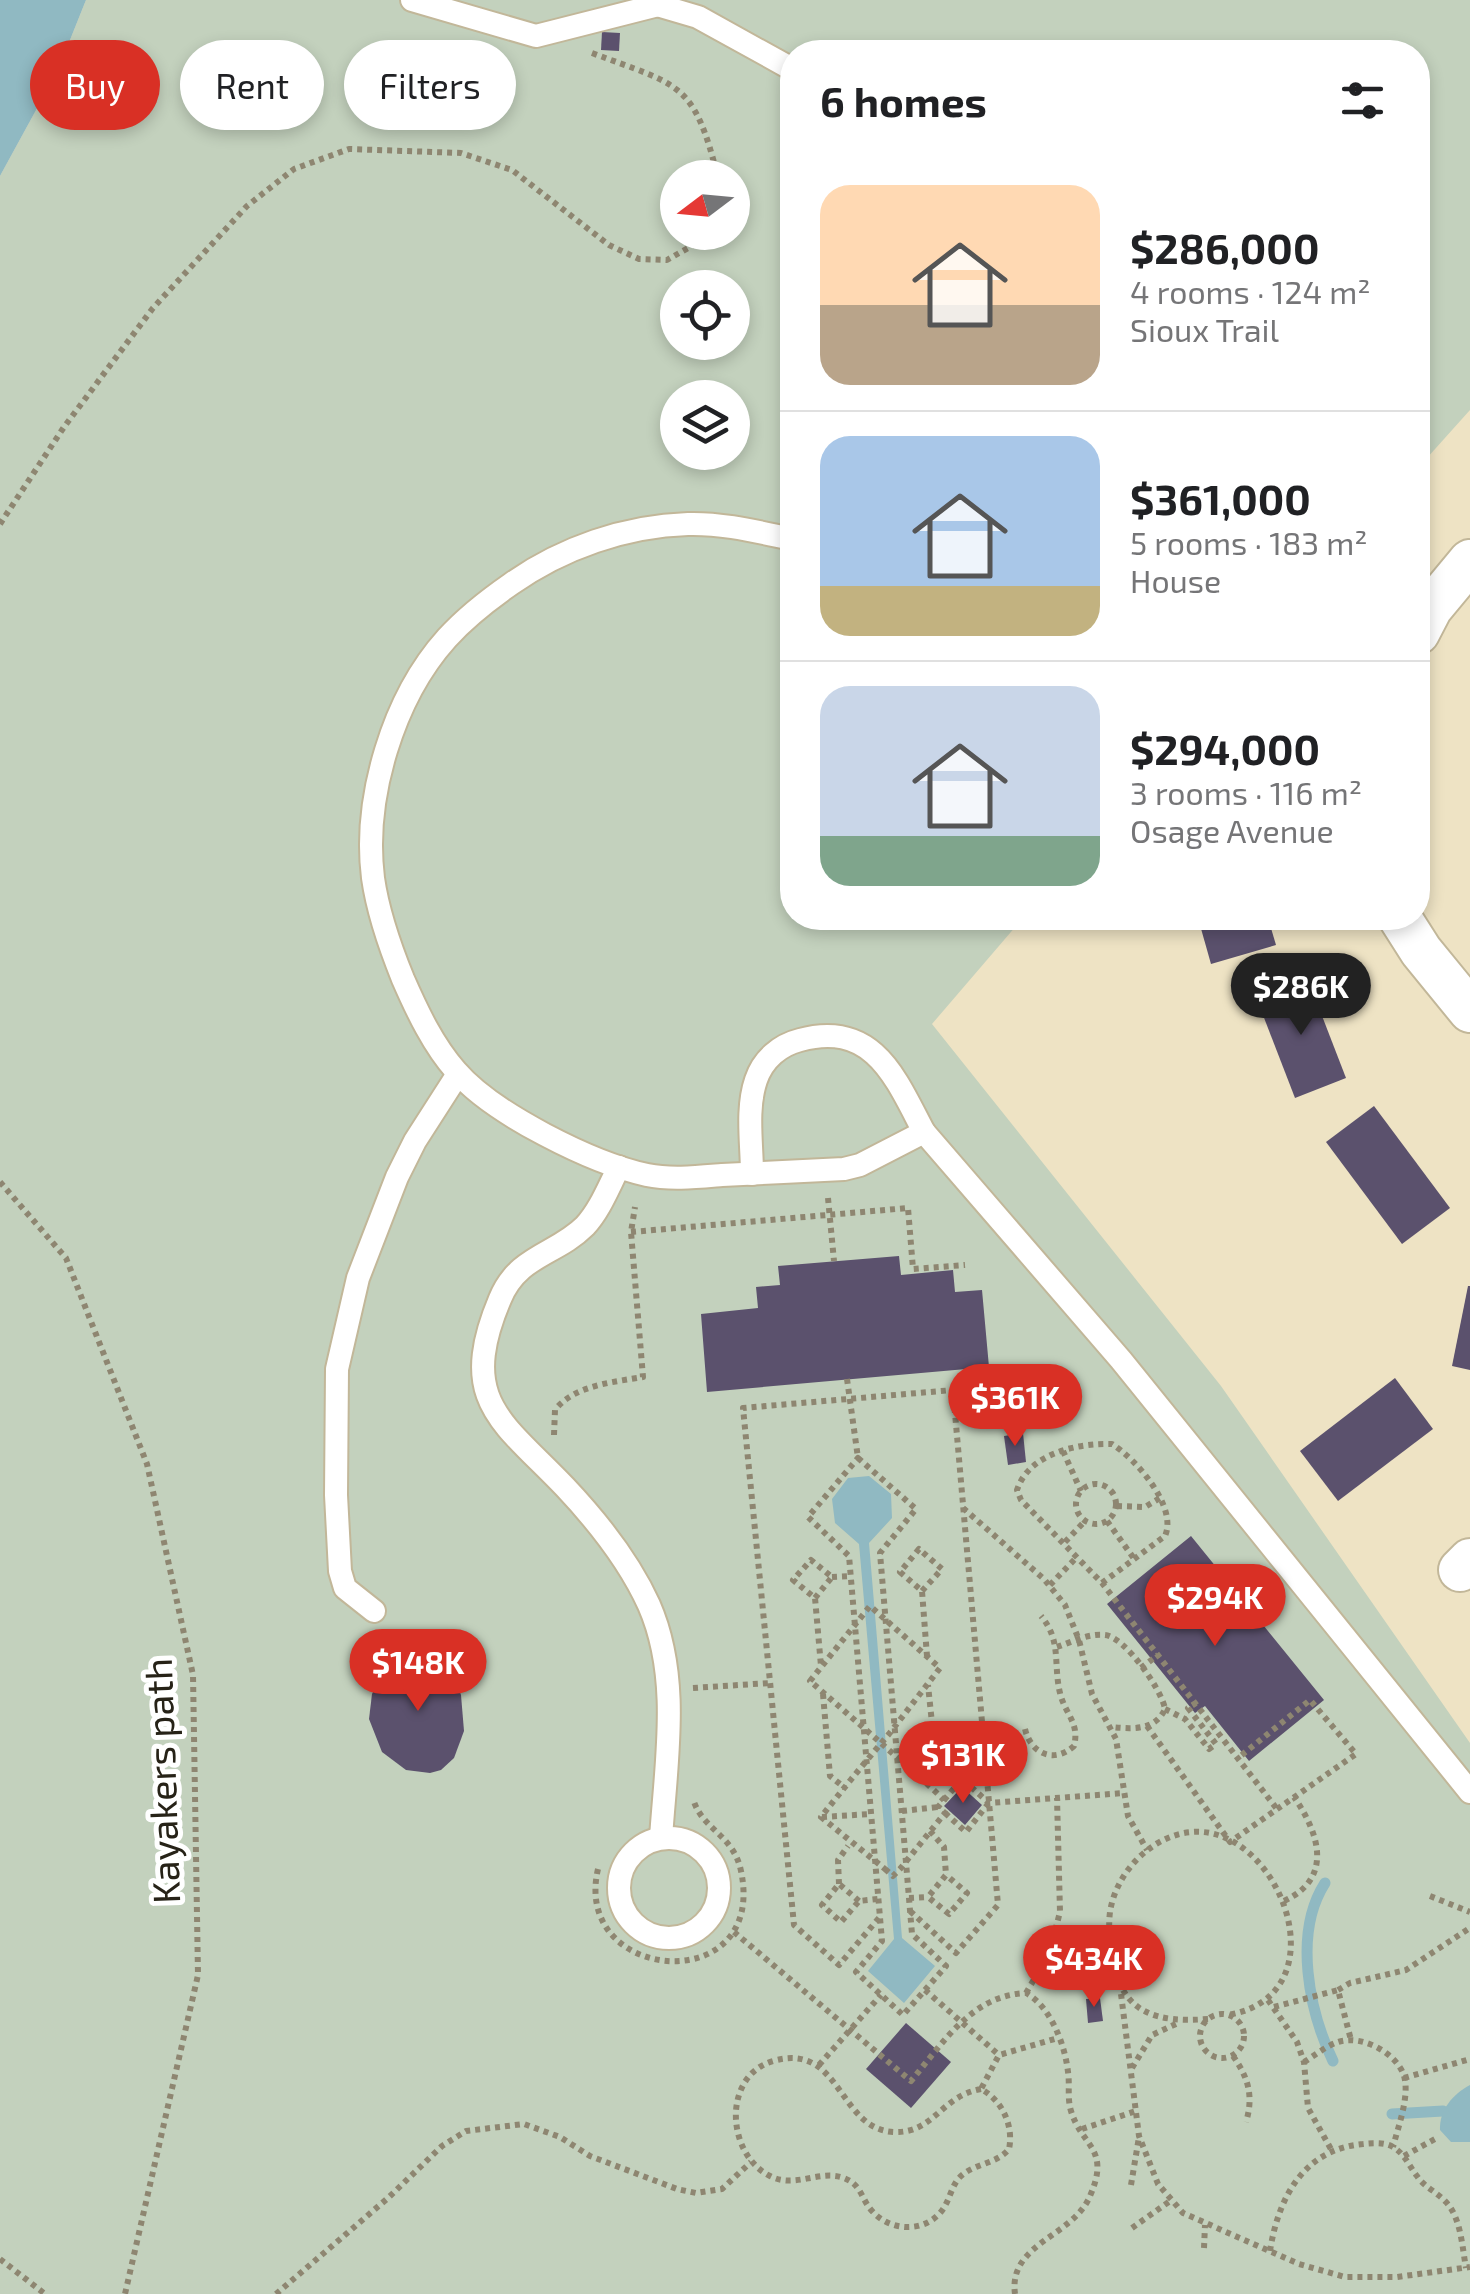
<!DOCTYPE html>
<html lang="en">
<head>
<meta charset="utf-8">
<style>
  :root { --surface:#fff; --page:#f6f6f6; --text:#202124; --muted:#757577; --line:#e0e0e0; --accent:#d93025 }
  body { margin:0; font-family:"Exo 2",sans-serif; background:var(--page); color:var(--text); height:100vh; display:flex; flex-direction:column; font-size:38px; white-space:nowrap }
  * { box-sizing:border-box; margin:0 }
  p { font-size:32px; color:var(--muted) }
  .icon { flex:none; width:55px; height:55px; fill:none; stroke:currentColor; stroke-width:2; stroke-linecap:round; stroke-linejoin:round }
  .map { position:relative; flex:1; overflow:hidden }
  .details { position:absolute; left:780px; top:40px; width:650px; height:890px; display:flex; flex-direction:column; background:var(--surface); border-radius:40px; box-shadow:0 5px 15px #0003 }
  .details>* { flex:none }
  .top-card { position:absolute; left:30px; top:40px; width:600px; height:90px; display:flex; gap:20px }
  .needle { width:65px; rotate:254deg }
  .controls { position:absolute; left:660px; top:160px; display:grid; gap:20px }
  .controls a { display:grid; place-items:center; width:90px; height:90px; border-radius:50%; background:var(--surface); box-shadow:0 5px 15px #0003; font-size:50px }
  .price { position:absolute; translate:-50% -85px; padding:0 22px; border-radius:35px; background:var(--accent); color:#fff; font-size:32px; line-height:65px; filter:drop-shadow(0 2px 5px #0008) }
  .price::after { content:''; position:absolute; left:50%; top:60px; width:30px; height:22px; margin-left:-15px; background:inherit; clip-path:polygon(0 0,100% 0,50% 100%) }
  .price.selected { background:#222; color:#fff }
  ul { padding:0; list-style:none }
  li { display:flex; align-items:center; gap:30px; height:250px; padding:0 40px }
  li+li { border-top:2px solid var(--line) }
  li span { display:grid; place-items:center; flex:none; width:280px; height:200px; border-radius:30px; color:#555 }
  li>.icon { margin-inline-start:auto }
  span .icon { width:120px; height:120px; fill:#fffc; stroke-width:1 }
  li b { font-size:42px }
  h2 { display:flex; justify-content:space-between; align-items:center; height:120px; padding:0 40px; font-size:42px }
  .chip { padding:0 35px; border-radius:45px; background:var(--surface); box-shadow:0 5px 15px #0003; font-size:35px; line-height:90px }
  .chip.selected { background:var(--accent); color:#fff }
  .map>svg:first-child { display:block }
  .green { fill:#c3d1bd; fill-rule:evenodd }
  .water { fill:#90b9c2 }
  .lines { fill:none; stroke-linecap:round; stroke-linejoin:round }
  .stream { stroke:#90b9c2; stroke-width:11 }
  .building { fill:#5b516d }
  .service-casing { stroke:#c2b799; stroke-width:26 }
  .minor-casing { stroke:#c2b799; stroke-width:46 }
  .path { stroke:#8e8671; stroke-width:6; stroke-dasharray:5 5; stroke-linecap:butt }
  .service { stroke:#fff; stroke-width:22 }
  .minor { stroke:#fff; stroke-width:42 }
  .labels { text-anchor:middle; stroke-width:10; stroke-linejoin:round; paint-order:stroke }
  .street-label { font-size:38px; fill:#262217; stroke:#fff }
</style>
</head>
<body>
<div class="map">
<svg width="1470" height="2294" viewBox="0 0 1470 2294">
  <rect width="100%" height="100%" fill="#eee3c4"/>
  <path class="green" d="M86 0H1470V410L1418 468V52H792V918H1023L932 1024 1221 1386 1470 1743V2294H0V176L58 70ZM678 178H732V232H678ZM678 288H732V342H678ZM678 398H732V452H678Z"/>
  <g class="water">
    <path d="M0 0H86L58 70 0 176Z"/>
    <path d="M869 1476 891 1494 892 1518 869 1543 902 1938 935 1966 904 2003 868 1971 894 1939 859 1544 835 1523 832 1499 848 1478Z"/>
    <path d="M1470 2085V2142H1451L1440 2130C1439 2110 1453 2094 1470 2085Z"/>
  </g>
  <g class="lines">
    <g class="stream">
      <path d="M1325 1883C1293 1933 1309 2011 1333 2061"/>
      <path d="M1392 2114 1443 2111"/>
    </g>
  </g>
  <g class="building">
    <path d="M602 32 620 33 619 51 601 50Z"/>
    <path d="M1198 918H1268L1276 945 1211 964Z"/>
    <path d="M1307 977 1346 1078 1295 1098 1256 997Z"/>
    <path d="M1374 1106 1450 1208 1402 1244 1326 1142Z"/>
    <path d="M899 1256 901 1275 953 1270 955 1292 982 1290 989 1367 707 1392 701 1314 758 1308 756 1287 780 1285 778 1266Z"/>
    <path d="M1468 1286H1470V1370L1452 1366Z"/>
    <path d="M1395 1378 1433 1429 1338 1501 1300 1451Z"/>
    <path d="M1023 1433 1026 1462 1008 1465 1004 1436Z"/>
    <path d="M1191 1536 1324 1700 1249 1761 1205 1706 1195 1713 1107 1604Z"/>
    <path d="M422 1654 436 1658 453 1674 461 1695 464 1731 454 1758 441 1770 430 1773 406 1770 382 1752 369 1719 372 1694 384 1672 407 1657Z"/>
    <path d="M962 1787 982 1805 965 1825 944 1806Z"/>
    <path d="M1100 1998 1103 2021 1088 2023 1086 1999Z"/>
    <path d="M906 2023 951 2062 911 2108 866 2069Z"/>
  </g>
  <g class="lines">
    <defs>
      <g id="service">
        <path d="M412 0 536 36 662 4"/>
        <path d="M647 2 698 17 792 69"/>
        <path d="M792 539C758 532 723 523 688 524 625 526 562 548 511 584 488 600 466 617 447 638 393 698 363 798 373 878 378 913 390 947 403 979 417 1011 433 1045 456 1071 493 1114 592 1163 647 1175 671 1180 698 1177 722 1175 763 1173 803 1171 844 1169L860 1165 924 1132 1121 1360 1470 1792"/>
        <path d="M619 1167C609 1186 600 1210 585 1226 556 1255 518 1255 500 1299 457 1401 502 1421 565 1487 598 1522 629 1561 649 1605 681 1678 666 1761 661 1838"/>
        <path d="M752 1174C752 1144 746 1109 756 1080 763 1059 780 1045 800 1040 874 1020 896 1079 924 1132"/>
        <path d="M374 1611 345 1588 340 1571 336 1495 337 1369 358 1278 397 1177 415 1141 458 1074"/>
        <circle cx="669" cy="1888" r="50"/>
      </g>
      <g id="minor">
        <path d="M1418 633 1431 608 1470 561"/>
        <path d="M1400 918 1421 951 1470 1011"/>
        <path d="M1460 1570 1470 1560"/>
      </g>
    </defs>
    <use href="#service" class="service-casing"/>
    <use href="#minor" class="minor-casing"/>
    <g class="path">
      <path d="M592 53C680 86 694 81 718 178"/>
      <path d="M0 524 64 427 153 308 247 206 294 169 349 149 461 153 512 170 609 245 639 259 667 260 716 232"/>
      <path d="M0 1182 66 1258 147 1464 193 1675 198 1975 125 2294"/>
      <path d="M828 1198 834 1261"/>
      <path d="M631 1232 908 1208 913 1269 965 1265"/>
      <path d="M847 1379 858 1458"/>
      <path d="M1008 1385 1045 1374"/>
      <path d="M953 1390 1008 1385 1013 1435"/>
      <path d="M554 1435 555 1410C574 1385 614 1382 643 1377L631 1232 635 1207"/>
      <path d="M1063 1451 1081 1491"/>
      <path d="M858 1458 916 1509 880 1553 912 1934 946 1966 903 2015 856 1972 882 1941 849 1556 808 1517Z"/>
      <circle cx="1096" cy="1504" r="20"/>
      <path d="M1117 1506 1145 1507 1160 1498"/>
      <path d="M963 1508 1044 1579 1065 1605 1079 1640 1092 1694 1116 1739 1128 1816 1147 1850"/>
      <path d="M1107 1521 1135 1560"/>
      <path d="M1065 1542 1085 1521"/>
      <path d="M832 1577 851 1576"/>
      <path d="M1102 1583 1165 1536C1178 1507 1136 1459 1112 1444 1078 1443 1029 1453 1017 1490L1021 1500 1102 1583 1277 1809"/>
      <path d="M1050 1585 1075 1559"/>
      <path d="M922 1591 942 1569 919 1549 900 1572 922 1591 927 1656"/>
      <path d="M815 1598 832 1577 811 1560 793 1580 815 1598 821 1666"/>
      <path d="M1057 1647C1072 1642 1089 1633 1105 1635 1125 1637 1162 1690 1165 1709 1155 1731 1132 1729 1111 1727"/>
      <path d="M1141 1668 1158 1655"/>
      <path d="M693 1688 770 1683"/>
      <path d="M823 1694 830 1776 845 1788"/>
      <path d="M1165 1709 1185 1719 1209 1749 1216 1744 1188 1708 1196 1703"/>
      <path d="M1147 1726 1230 1842 1356 1754 1310 1700 1238 1758"/>
      <path d="M1025 1729C1031 1754 1054 1764 1074 1746 1080 1723 1065 1714 1060 1693 1053 1664 1062 1641 1041 1616"/>
      <path d="M926 1782 937 1771 928 1685"/>
      <path d="M944 1800 962 1779 989 1803 1124 1793"/>
      <path d="M902 1811 938 1807"/>
      <path d="M945 1813 966 1832 988 1804"/>
      <path d="M822 1817 871 1814"/>
      <path d="M930 1831 944 1847 946 1875 928 1897 949 1914 967 1893 946 1875"/>
      <path d="M598 1869C571 1984 768 1999 741 1871 734 1836 704 1830 694 1802"/>
      <path d="M885 1869 893 1876 900 1869 945 1813 938 1807 944 1800C924 1780 902 1762 881 1743L810 1681 870 1606 940 1668 889 1734C866 1761 843 1789 821 1817L885 1869"/>
      <path d="M839 1884 838 1860 848 1846"/>
      <path d="M1430 1896 1470 1912"/>
      <path d="M909 1898 928 1897"/>
      <path d="M859 1901 839 1884 822 1905 841 1922 859 1901 878 1899"/>
      <path d="M1284 1901C1334 1878 1319 1833 1294 1797"/>
      <path d="M879 1918 839 1965 794 1925 743 1408 953 1390 998 1905 956 1953 910 1911"/>
      <path d="M734 1932 911 2081C943 2043 972 1995 1026 1993 1051 2007 1065 2045 1068 2072 1070 2085 1067 2098 1071 2111 1082 2147 1111 2148 1090 2196 1073 2237 1008 2243 1015 2294"/>
      <path d="M925 1990 999 2055"/>
      <path d="M1338 1990 1350 1983 1406 1970 1470 1928"/>
      <path d="M1026 1993 1049 1954 1060 1912 1057 1798"/>
      <path d="M1121 1994 1139 2136 1158 2184 1183 2213 1299 2264 1345 2277H1397L1470 2267"/>
      <path d="M1268 2000 1297 2042 1304 2062 1308 2108 1332 2151"/>
      <path d="M1274 2007 1338 1990 1351 2040"/>
      <circle cx="1222" cy="2036" r="22"/>
      <path d="M1208 2019C1157 2023 1121 2014 1113 1958 1110 1942 1108 1928 1110 1912 1116 1872 1152 1835 1192 1832 1280 1825 1344 1995 1228 2015"/>
      <path d="M1233 2056C1248 2077 1254 2096 1246 2122"/>
      <path d="M1304 2062C1314 2056 1326 2046 1338 2042 1361 2034 1397 2053 1404 2076 1410 2096 1398 2127 1393 2147"/>
      <path d="M819 2065 881 1995"/>
      <path d="M1132 2068 1152 2035 1178 2023"/>
      <path d="M1404 2078 1470 2059"/>
      <path d="M981 2089C941 2096 934 2133 895 2132 838 2131 842 2041 773 2061 722 2076 726 2154 770 2176 795 2189 820 2169 844 2178 862 2185 861 2199 872 2211 890 2231 922 2233 940 2213 949 2203 950 2190 958 2179 972 2163 996 2165 1009 2149 1014 2126 1002 2100 981 2089L999 2055 1058 2038"/>
      <path d="M1082 2129 1136 2111"/>
      <path d="M1404 2156 1435 2139"/>
      <path d="M1131 2185 1139 2137"/>
      <path d="M1132 2228 1170 2201"/>
      <path d="M1204 2248 1205 2225"/>
      <path d="M1270 2251C1278 2199 1303 2149 1363 2144 1372 2143 1385 2142 1393 2147 1405 2154 1409 2166 1417 2176 1424 2187 1437 2192 1446 2202 1461 2218 1462 2246 1466 2268"/>
      <path d="M0 2259 45 2294"/>
      <path d="M276 2294 388 2198 442 2146 466 2131 524 2124 560 2137 590 2156 677 2189 696 2193 722 2189 751 2162"/>
    </g>
    <use href="#service" class="service"/>
    <use href="#minor" class="minor"/>
  </g>
  <g class="labels">
    <g class="street-label">
      <text transform="translate(163 1781) rotate(-92)" y="13">Kayakers path</text>
    </g>
  </g>
</svg>
<div class="controls">
<a><svg class="needle" viewBox="-14 -14 28 28"><path d="M0-13l5 13h-10z" fill="#e53935"/><path d="M0 13l5-13h-10z" fill="#757577"/></svg></a>
<a><svg class="icon" aria-label="locate" viewBox="0 0 24 24"><circle cx="12" cy="12" r="6"/><path d="M12 2v4M12 18v4M2 12h4M18 12h4"/></svg></a>
<a><svg class="icon" aria-label="layers" viewBox="0 0 24 24"><path d="M12 4l9 5-9 5-9-5zM3 14l9 5 9-5"/></svg></a>
</div>
<b class="price selected" style="left:1301px;top:1038px">$286K</b>
<b class="price" style="left:1015px;top:1449px">$361K</b>
<b class="price" style="left:1215px;top:1649px">$294K</b>
<b class="price" style="left:418px;top:1714px">$148K</b>
<b class="price" style="left:963px;top:1806px">$131K</b>
<b class="price" style="left:1094px;top:2010px">$434K</b>
<div class="top-card">
<a class="chip selected">Buy</a>
<a class="chip">Rent</a>
<a class="chip">Filters</a>
</div>
<section class="details">
<h2>6 homes<svg class="icon" aria-label="filters" viewBox="0 0 24 24"><path d="M4 7h16M4 17h16"/><circle cx="9" cy="7" r="2"/><circle cx="15" cy="17" r="2"/></svg></h2>
<ul>
<li><span style="background:linear-gradient(#ffd9b3 60%,#b9a48a 0)"><svg class="icon" aria-label="home" viewBox="0 0 24 24"><path d="M3 11l9-7 9 7M6 9v11h12V9"/></svg></span><div><b>$286,000</b><p>4 rooms · 124 m²</p><p>Sioux Trail</p></div></li>
<li><span style="background:linear-gradient(#a9c7e8 75%,#c2b280 0)"><svg class="icon" aria-label="home" viewBox="0 0 24 24"><path d="M3 11l9-7 9 7M6 9v11h12V9"/></svg></span><div><b>$361,000</b><p>5 rooms · 183 m²</p><p>House</p></div></li>
<li><span style="background:linear-gradient(#c9d6e8 75%,#7fa58c 0)"><svg class="icon" aria-label="home" viewBox="0 0 24 24"><path d="M3 11l9-7 9 7M6 9v11h12V9"/></svg></span><div><b>$294,000</b><p>3 rooms · 116 m²</p><p>Osage Avenue</p></div></li>
</ul>
</section>
</div>
</body>
</html>
